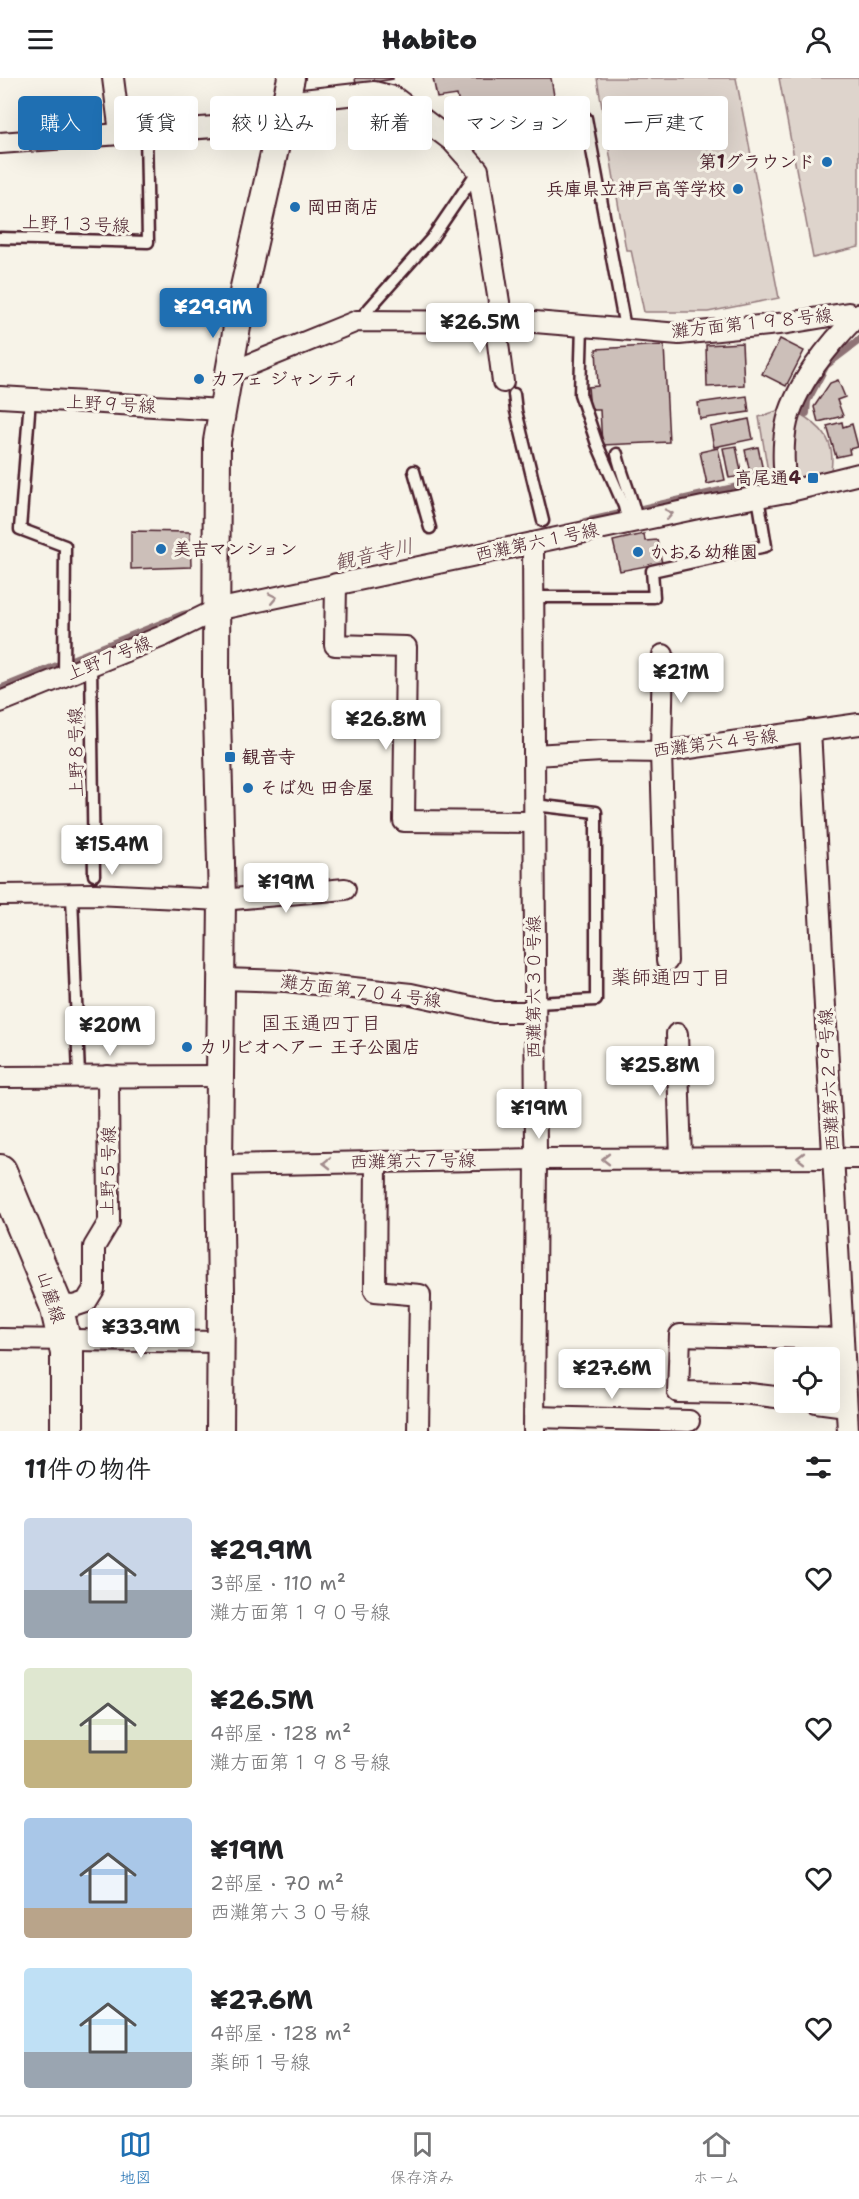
<!DOCTYPE html>
<html lang="ja">
<head>
<meta charset="utf-8">
<style>
  :root { --surface:#fff; --page:#f2f2f2; --text:#202124; --muted:#757577; --line:#e0e0e0; --accent:#1f6fb2 }
  body { margin:0; font-family:"Shantell Sans","Klee One",sans-serif; background:var(--page); color:var(--text); height:100vh; display:flex; flex-direction:column; font-size:22px; white-space:nowrap }
  * { box-sizing:border-box; margin:0 }
  p { font-size:20px; color:var(--muted) }
  .icon { flex:none; width:33px; height:33px; fill:none; stroke:currentColor; stroke-width:2; stroke-linecap:round; stroke-linejoin:round }
  .map { position:relative; height:1353px; overflow:hidden }
  .details { display:flex; flex-direction:column; background:var(--surface); flex:1 }
  .details>* { flex:none }
  .banner { position:absolute; left:18px; top:18px; width:824px; height:54px; display:flex; gap:12px }
  .tools { position:absolute; left:774px; top:1269px; display:grid; gap:12px }
  .tools a { display:grid; place-items:center; width:66px; height:66px; border-radius:6px; background:var(--surface); box-shadow:0 6px 24px #0002; font-size:30px }
  .price { position:absolute; translate:-50% -51px; padding:0 14px; border-radius:6px; background:#fff; color:#222; font-size:20px; line-height:39px; filter:drop-shadow(0 2px 3px #0008) }
  .price::after { content:''; position:absolute; left:50%; top:36px; width:18px; height:14px; margin-left:-9px; background:inherit; clip-path:polygon(0 0,100% 0,50% 100%) }
  .price.selected { background:var(--accent); color:#fff }
  ul { padding:0; list-style:none }
  li { display:flex; align-items:center; gap:18px; height:150px; padding:0 24px }
  li span { display:grid; place-items:center; flex:none; width:168px; height:120px; border-radius:6px; color:#555 }
  li>.icon { margin-inline-start:auto }
  span .icon { width:72px; height:72px; fill:#fffc; stroke-width:1 }
  li b { font-size:26px }
  h2 { display:flex; justify-content:space-between; align-items:center; height:72px; padding:0 24px; font-size:26px }
  .chip { padding:0 21px; border-radius:6px; background:var(--surface); box-shadow:0 6px 24px #0002; font-size:21px; line-height:54px }
  .chip.selected { background:var(--accent); color:#fff }
  header { display:flex; justify-content:space-between; align-items:center; height:78px; padding:0 24px; background:var(--surface); font-size:27px; font-weight:800 }
  .dock { display:flex; justify-content:space-around; align-items:center; height:84px; border-top:2px solid var(--line); background:var(--surface); font-size:16px; color:var(--muted) }
  .dock a { display:grid; justify-items:center; gap:3px }
  .dock .selected { color:var(--accent) }
  .map>svg:first-child { display:block }
  .green { fill:#ded4cc; stroke:#947a7c; stroke-width:1.5 }
  .lines { fill:none; stroke-linecap:round; stroke-linejoin:round }
  .stream { stroke:#8e7275; stroke-width:8 }
  .building { fill:#ccbfb9; stroke:#4a1f2b; stroke-width:1.5 }
  .service-casing { stroke:#4a1f2b; stroke-width:15 }
  .minor-casing { stroke:#4a1f2b; stroke-width:24 }
  .tertiary-casing { stroke:#4a1f2b; stroke-width:30 }
  .primary-casing { stroke:#4a1f2b; stroke-width:36 }
  .service { stroke:#f7f3e8; stroke-width:10 }
  .minor { stroke:#f7f3e8; stroke-width:20 }
  .tertiary { stroke:#f7f3e8; stroke-width:26 }
  .primary { stroke:#f7f3e8; stroke-width:32 }
  .oneway { stroke:#a0898a }
  .poi-dot { fill:#1f6fb2; stroke:#f7f3e8; stroke-width:2 }
  .labels { text-anchor:middle; stroke-width:6; stroke-linejoin:round; paint-order:stroke }
  .poi-label { font-size:18px; font-weight:bold; fill:#4a1f2b; stroke:#f7f3e8; text-anchor:start }
  .street-label { font-size:18px; fill:#4a1f2b; stroke:#f7f3e8 }
  .water-label { font-size:20px; font-style:italic; fill:#6c4950; stroke:#f7f3e8 }
  .neighbourhood-label { font-size:20px; fill:#4a1f2b; stroke:#f7f3e8 }
</style>
</head>
<body>
<header><svg class="icon" aria-label="menu" viewBox="0 0 24 24"><path d="M4 6h16M4 12h16M4 18h16"/></svg>Habito<svg class="icon" aria-label="person" viewBox="0 0 24 24"><circle cx="12" cy="8" r="4"/><path d="M4 21q1-7 8-7t8 7"/></svg></header>
<div class="map">
<svg width="859" height="1353" viewBox="0 0 859 1353">
  <rect width="100%" height="100%" fill="#f7f3e8"/>
  <filter id="ink" filterUnits="userSpaceOnUse"><feTurbulence type="fractalNoise" baseFrequency=".0167" numOctaves="2"/><feDisplacementMap in="SourceGraphic" scale="12" xChannelSelector="R" yChannelSelector="G"/><feConvolveMatrix kernelMatrix="1 2 1 2 8 2 1 2 1" color-interpolation-filters="sRGB"/></filter>
  <g filter="url(#ink)">
    <g class="green">
      <path d="M597 0H736L779 220 708 234H644L631 172H626Z"/>
      <path d="M779 0H859V169L813 180Z"/>
      <path d="M785 330 780 405 770 406 759 339Z"/>
      <path d="M797 334C821 348 836 362 831 392L791 402 789 384Z"/>
    </g>
    <g class="lines">
      <g class="stream">
        <path d="M806 335 807 323 826 287 859 262"/>
        <path d="M585 444 764 403"/>
        <path d="M0 611 183 537 196 534"/>
      </g>
    </g>
    <g class="building">
      <path d="M355 0H393V1L356 7Z"/>
      <path d="M433 0H551L554 18 461 36 457 17 437 20Z"/>
      <path d="M780 261 804 273 786 308 762 296Z"/>
      <path d="M742 265 744 307 707 309 706 267Z"/>
      <path d="M664 267 669 364 602 367 600 332H590L588 309 598 308 596 271Z"/>
      <path d="M838 302 845 319 837 322 843 338 818 344 814 329 830 305Z"/>
      <path d="M747 318 749 334 700 341 698 325Z"/>
      <path d="M749 341 753 361 714 369 710 349Z"/>
      <path d="M842 344 843 349 852 346 858 369 849 371 850 376 836 379 827 348Z"/>
      <path d="M736 368 742 398 729 400 723 370Z"/>
      <path d="M758 369 763 393 750 395 745 372Z"/>
      <path d="M718 370 725 402 707 406 700 374Z"/>
      <path d="M131 453 190 454 191 489 131 491Z"/>
      <path d="M644 456 645 463 657 462 662 485 620 493 613 463Z"/>
    </g>
    <g class="lines">
      <defs>
        <g id="service">
          <path d="M452 63 586 40 625 250"/>
          <path d="M0 160 148 164 146 53"/>
          <path d="M358 243 432 160 477 94"/>
          <path d="M582 247 580 316 597 366 624 428 628 445"/>
          <path d="M514 316 516 333 543 443"/>
          <path d="M30 321 20 451 65 468 64 598"/>
          <path d="M617 376C622 399 633 420 637 443"/>
          <path d="M414 393 430 450"/>
          <path d="M533 519H654L652 493 766 468 758 419"/>
          <path d="M91 587 94 797"/>
          <path d="M534 727 596 734V922L535 925"/>
          <path d="M72 818 79 998"/>
        </g>
        <g id="minor">
          <path d="M113 0 120 55"/>
          <path d="M285 24 374 14 394 19 452 63 478 92 502 243"/>
          <path d="M0 65 281 44"/>
          <path d="M495 243 503 304"/>
          <path d="M229 295 357 243 535 244 679 256 788 245 848 235"/>
          <path d="M0 319 222 332"/>
          <path d="M786 414C784 393 782 370 786 349 793 309 831 264 859 236"/>
          <path d="M533 465 536 1081 534 1353"/>
          <path d="M336 506 335 567 406 569 404 743 533 744"/>
          <path d="M663 577 661 674 667 883"/>
          <path d="M0 624 163 558 216 532 703 429 786 414 859 396"/>
          <path d="M810 652 848 1353"/>
          <path d="M534 677 602 673 661 674 859 646"/>
          <path d="M0 817 95 816 222 822 345 811"/>
          <path d="M222 901 286 903 411 916 494 934H535"/>
          <path d="M677 956 681 1081"/>
          <path d="M0 999 220 998"/>
          <path d="M376 1084 375 1213 420 1217 418 1353"/>
          <path d="M219 1087 536 1081 859 1080"/>
          <path d="M56 1227 74 1228 86 1224 94 1211V1169L109 1144 108 998"/>
          <path d="M0 1261 220 1264"/>
          <path d="M784 1320 742 1315 678 1314 680 1257 843 1261"/>
          <path d="M816 1324 846 1328"/>
          <path d="M535 1339 689 1343"/>
        </g>
        <path id="tertiary" d="M220 1353 221 1214 219 1087 222 822 216 600 217 363 244 209 291 0"/>
        <path id="primary" d="M0 1093 56 1227 67 1275V1353"/>
      </defs>
      <use href="#service" class="service-casing"/>
      <use href="#minor" class="minor-casing"/>
      <use href="#tertiary" class="tertiary-casing"/>
      <use href="#primary" class="primary-casing"/>
      <use href="#service" class="service"/>
      <use href="#minor" class="minor"/>
      <use href="#tertiary" class="tertiary"/>
      <use href="#primary" class="primary"/>
    </g>
    <defs><path id="oneway-chevron" d="M-2-3.5L2.5 0L-2 3.5" fill="none" stroke-width="1.6" stroke-linecap="round" stroke-linejoin="round" transform="scale(1.5)"/></defs>
    <g class="oneway">
      <use href="#oneway-chevron" transform="translate(669 436) rotate(-12)"/>
      <use href="#oneway-chevron" transform="translate(273 520) rotate(-12)"/>
      <use href="#oneway-chevron" transform="translate(801 1080) rotate(180)"/>
      <use href="#oneway-chevron" transform="translate(606 1081) rotate(180)"/>
      <use href="#oneway-chevron" transform="translate(327 1085) rotate(179)"/>
    </g>
  </g>
  <g class="poi-dot">
    <circle cx="827" cy="84" r="6"/>
    <circle cx="738" cy="111" r="6"/>
    <circle cx="295" cy="129" r="6"/>
    <circle cx="199" cy="301" r="6"/>
    <rect x="807" y="394" width="12" height="12" rx="3"/>
    <circle cx="161" cy="471" r="6"/>
    <circle cx="638" cy="474" r="6"/>
    <rect x="224" y="673" width="12" height="12" rx="3"/>
    <circle cx="248" cy="710" r="6"/>
    <circle cx="187" cy="969" r="6"/>
  </g>
  <g class="labels">
    <g class="poi-label">
      <text x="815" y="90" text-anchor="end">第1グラウンド</text>
      <text x="726" y="117" text-anchor="end">兵庫県立神戸高等学校</text>
      <text x="307" y="135">岡田商店</text>
      <text x="211" y="307">カフェ ジャンティ</text>
      <text x="801" y="406" text-anchor="end">高尾通4</text>
      <text x="173" y="477">美吉マンション</text>
      <text x="650" y="480">かおる幼稚園</text>
      <text x="242" y="685">観音寺</text>
      <text x="260" y="716">そば処 田舎屋</text>
      <text x="199" y="975">カリビオヘアー 王子公園店</text>
    </g>
    <g class="street-label">
      <text transform="translate(76 146) rotate(2)" y="6">上野１３号線</text>
      <text transform="translate(752 245) rotate(-6)" y="6">灘方面第１９８号線</text>
      <text transform="translate(111 326) rotate(3)" y="6">上野９号線</text>
      <text transform="translate(537 464) rotate(-12)" y="6">西灘第六１号線</text>
      <text transform="translate(109 580) rotate(-22)" y="6">上野７号線</text>
      <text transform="translate(715 665) rotate(-7)" y="6">西灘第六４号線</text>
      <text transform="translate(76 674) rotate(-91)" y="6">上野８号線</text>
      <text transform="translate(534 909) rotate(-90)" y="6">西灘第六３０号線</text>
      <text transform="translate(361 913) rotate(7)" y="6">灘方面第７０４号線</text>
      <text transform="translate(829 1002) rotate(-93)" y="6">西灘第六２９号線</text>
      <text transform="translate(413 1083) rotate(-1)" y="6">西灘第六７号線</text>
      <text transform="translate(108 1093) rotate(-89)" y="6">上野５号線</text>
      <text transform="translate(51 1219) rotate(72)" y="6">山麓線</text>
    </g>
    <g class="water-label">
      <text transform="translate(374 476) rotate(-13)" y="7">観音寺川</text>
    </g>
    <g class="neighbourhood-label">
      <text x="671" y="906">薬師通四丁目</text>
      <text x="321" y="952">国玉通四丁目</text>
    </g>
  </g>
</svg>
<div class="tools">
<a><svg class="icon" aria-label="locate" viewBox="0 0 24 24"><circle cx="12" cy="12" r="6"/><path d="M12 2v4M12 18v4M2 12h4M18 12h4"/></svg></a>
</div>
<b class="price selected" style="left:213px;top:261px">¥29.9M</b>
<b class="price" style="left:480px;top:276px">¥26.5M</b>
<b class="price" style="left:681px;top:626px">¥21M</b>
<b class="price" style="left:386px;top:673px">¥26.8M</b>
<b class="price" style="left:112px;top:798px">¥15.4M</b>
<b class="price" style="left:286px;top:836px">¥19M</b>
<b class="price" style="left:110px;top:979px">¥20M</b>
<b class="price" style="left:660px;top:1019px">¥25.8M</b>
<b class="price" style="left:539px;top:1062px">¥19M</b>
<b class="price" style="left:141px;top:1281px">¥33.9M</b>
<b class="price" style="left:612px;top:1322px">¥27.6M</b>
<div class="banner">
<a class="chip selected">購入</a>
<a class="chip">賃貸</a>
<a class="chip">絞り込み</a>
<a class="chip">新着</a>
<a class="chip">マンション</a>
<a class="chip">一戸建て</a>
</div>
</div>
<section class="details">
<h2>11件の物件<svg class="icon" aria-label="filters" viewBox="0 0 24 24"><path d="M4 7h16M4 17h16"/><circle cx="9" cy="7" r="2"/><circle cx="15" cy="17" r="2"/></svg></h2>
<ul>
<li><span style="background:linear-gradient(#c9d6e8 60%,#9aa5b1 0)"><svg class="icon" aria-label="home" viewBox="0 0 24 24"><path d="M3 11l9-7 9 7M6 9v11h12V9"/></svg></span><div><b>¥29.9M</b><p>3部屋 · 110 m²</p><p>灘方面第１９０号線</p></div><svg class="icon" aria-label="heart" viewBox="0 0 24 24"><path d="M12 20l-8-8c-3-5 5-10 8-4 3-6 11-1 8 4z"/></svg></li>
<li><span style="background:linear-gradient(#dfe7d0 60%,#c2b280 0)"><svg class="icon" aria-label="home" viewBox="0 0 24 24"><path d="M3 11l9-7 9 7M6 9v11h12V9"/></svg></span><div><b>¥26.5M</b><p>4部屋 · 128 m²</p><p>灘方面第１９８号線</p></div><svg class="icon" aria-label="heart" viewBox="0 0 24 24"><path d="M12 20l-8-8c-3-5 5-10 8-4 3-6 11-1 8 4z"/></svg></li>
<li><span style="background:linear-gradient(#a9c7e8 75%,#b9a48a 0)"><svg class="icon" aria-label="home" viewBox="0 0 24 24"><path d="M3 11l9-7 9 7M6 9v11h12V9"/></svg></span><div><b>¥19M</b><p>2部屋 · 70 m²</p><p>西灘第六３０号線</p></div><svg class="icon" aria-label="heart" viewBox="0 0 24 24"><path d="M12 20l-8-8c-3-5 5-10 8-4 3-6 11-1 8 4z"/></svg></li>
<li><span style="background:linear-gradient(#bfe0f5 70%,#9aa5b1 0)"><svg class="icon" aria-label="home" viewBox="0 0 24 24"><path d="M3 11l9-7 9 7M6 9v11h12V9"/></svg></span><div><b>¥27.6M</b><p>4部屋 · 128 m²</p><p>薬師１号線</p></div><svg class="icon" aria-label="heart" viewBox="0 0 24 24"><path d="M12 20l-8-8c-3-5 5-10 8-4 3-6 11-1 8 4z"/></svg></li>
</ul>
</section>
<nav class="dock">
<a class="selected"><svg class="icon" aria-label="map" viewBox="0 0 24 24"><path d="M3 6l6-2 6 2 6-2v14l-6 2-6-2-6 2zM9 4v14M15 6v14"/></svg>地図</a>
<a><svg class="icon" aria-label="saved" viewBox="0 0 24 24"><path d="M7 4h10v16l-5-4-5 4z"/></svg>保存済み</a>
<a><svg class="icon" aria-label="home" viewBox="0 0 24 24"><path d="M3 11l9-7 9 7M6 9v11h12V9"/></svg>ホーム</a>
</nav>
</body>
</html>
